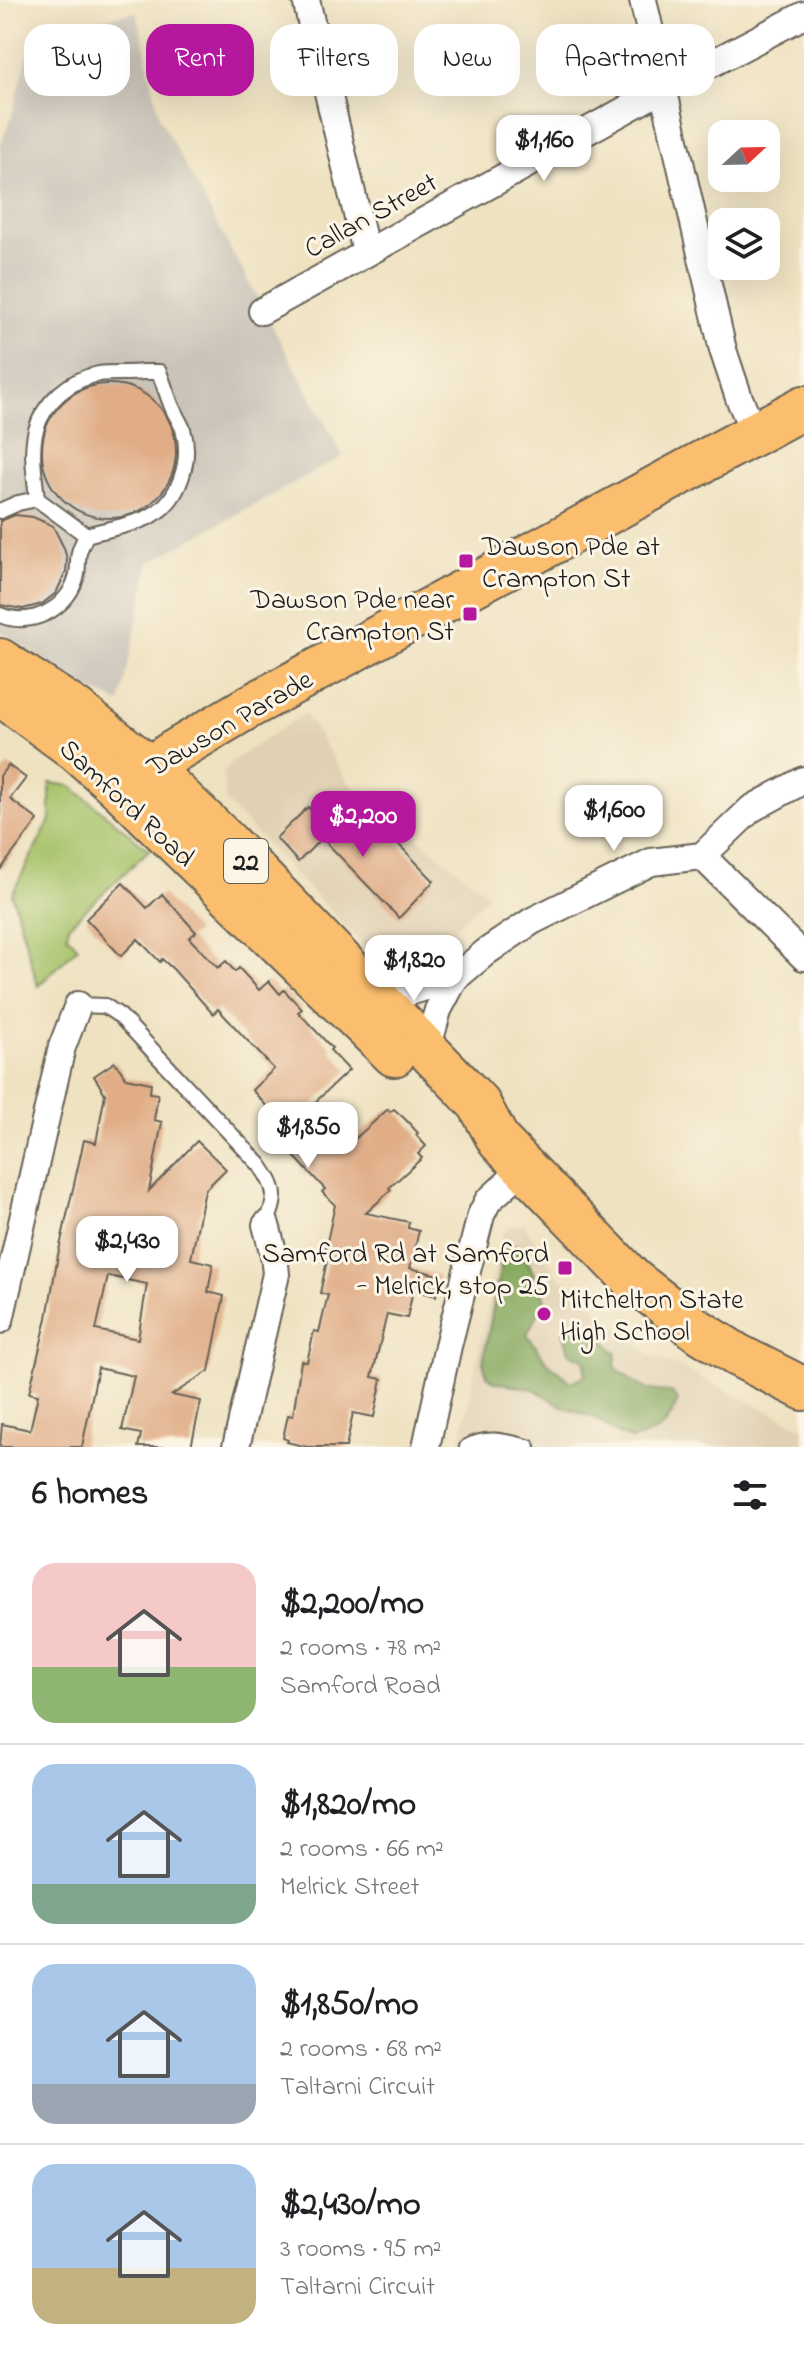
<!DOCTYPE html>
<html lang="en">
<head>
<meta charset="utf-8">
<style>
  :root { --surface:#fff; --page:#f2f2f2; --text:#202124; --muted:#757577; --line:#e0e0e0; --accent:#b5179e }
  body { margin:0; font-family:"Indie Flower",sans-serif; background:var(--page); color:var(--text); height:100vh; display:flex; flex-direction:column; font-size:30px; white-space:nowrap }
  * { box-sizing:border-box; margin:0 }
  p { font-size:26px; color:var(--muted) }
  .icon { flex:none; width:44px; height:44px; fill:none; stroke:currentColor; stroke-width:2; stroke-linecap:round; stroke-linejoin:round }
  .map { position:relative; height:1447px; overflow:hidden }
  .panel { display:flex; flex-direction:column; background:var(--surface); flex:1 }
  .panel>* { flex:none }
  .hud { position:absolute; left:24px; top:24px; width:756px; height:72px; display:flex; gap:16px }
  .needle { width:52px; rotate:68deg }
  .buttons { position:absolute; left:708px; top:120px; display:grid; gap:16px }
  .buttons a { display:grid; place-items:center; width:72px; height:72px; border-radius:16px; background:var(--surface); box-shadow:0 8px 32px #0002; font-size:40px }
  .price { position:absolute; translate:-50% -68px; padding:0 18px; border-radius:16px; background:#fff; color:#222; font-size:26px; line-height:52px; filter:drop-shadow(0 2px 4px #0008) }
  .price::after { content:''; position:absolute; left:50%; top:48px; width:24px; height:18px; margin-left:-12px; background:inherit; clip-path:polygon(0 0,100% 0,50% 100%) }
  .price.selected { background:var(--accent); color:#fff }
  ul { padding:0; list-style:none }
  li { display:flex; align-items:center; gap:24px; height:200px; padding:0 32px }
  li+li { border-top:2px solid var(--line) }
  li span { display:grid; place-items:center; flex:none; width:224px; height:160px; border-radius:24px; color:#555 }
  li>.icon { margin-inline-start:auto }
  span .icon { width:96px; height:96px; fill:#fffc; stroke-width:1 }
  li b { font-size:34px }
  h2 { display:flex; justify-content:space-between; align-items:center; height:96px; padding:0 32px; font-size:34px }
  .chip { padding:0 28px; border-radius:24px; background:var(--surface); box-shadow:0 8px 32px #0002; font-size:28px; line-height:72px }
  .chip.selected { background:var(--accent); color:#fff }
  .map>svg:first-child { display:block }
  .built { fill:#e1d1b4 }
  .industrial { fill:#c9c3b8 }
  .green { fill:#a6c269; stroke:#616f42; stroke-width:2 }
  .forest { fill:#84a85d; stroke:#50623c; stroke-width:2 }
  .building { fill:#e0ad87; fill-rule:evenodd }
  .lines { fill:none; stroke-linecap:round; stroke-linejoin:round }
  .lane-casing { stroke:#666156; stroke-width:18 }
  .street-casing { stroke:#666156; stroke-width:30 }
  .primary-casing { stroke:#666156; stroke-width:46 }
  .lane { stroke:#fff; stroke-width:14 }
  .street { stroke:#fff; stroke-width:26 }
  .primary { stroke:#fbbe6e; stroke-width:42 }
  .poi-dot { fill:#b5179e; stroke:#fcf5e5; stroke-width:3 }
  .labels { text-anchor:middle; stroke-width:6; stroke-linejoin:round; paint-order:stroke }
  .shield { fill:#fcf5e5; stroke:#5f5d58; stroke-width:2 }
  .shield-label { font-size:26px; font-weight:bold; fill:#1c1c1c }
  .street-label { font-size:28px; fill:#1c1c1c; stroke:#fcf5e5 }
  .poi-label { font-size:28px; fill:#1c1c1c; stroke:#fcf5e5; text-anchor:start }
</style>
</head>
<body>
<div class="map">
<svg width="804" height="1447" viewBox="0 0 804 1447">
  <rect width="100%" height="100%" fill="#fcf5e5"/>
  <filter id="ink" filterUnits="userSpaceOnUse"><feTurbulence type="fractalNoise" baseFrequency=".0125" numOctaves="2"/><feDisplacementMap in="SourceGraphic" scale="16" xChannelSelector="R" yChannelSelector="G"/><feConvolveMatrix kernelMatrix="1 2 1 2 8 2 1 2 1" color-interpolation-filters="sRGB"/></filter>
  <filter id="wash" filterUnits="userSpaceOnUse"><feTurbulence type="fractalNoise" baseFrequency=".006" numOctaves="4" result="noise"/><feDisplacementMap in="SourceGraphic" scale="32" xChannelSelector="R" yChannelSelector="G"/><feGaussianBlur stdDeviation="1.8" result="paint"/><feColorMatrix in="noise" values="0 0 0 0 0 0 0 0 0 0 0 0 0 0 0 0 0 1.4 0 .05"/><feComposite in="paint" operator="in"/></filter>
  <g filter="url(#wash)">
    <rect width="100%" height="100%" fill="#efe2c1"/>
    <g class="built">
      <path d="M305 713 348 782 489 895 411 969H385L225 801 223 774 232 761Z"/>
      <path d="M524 1224 555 1272 649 1355 675 1365 804 1428V1447H459L502 1235 509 1226Z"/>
    </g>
    <path class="industrial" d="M137 12 160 119 343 456 150 562 120 703 91 690 0 631V146L12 115 34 31Z"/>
    <path class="green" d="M50 783 71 786 149 850 69 925 67 935 78 947 38 986 12 894 50 820Z"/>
    <path class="forest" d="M509 1245 521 1247 546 1300 527 1334 547 1362 571 1382 585 1376V1360L569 1352 563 1331 591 1326 616 1353 615 1367C635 1384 644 1392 671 1392L678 1401C666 1430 660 1431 632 1440L620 1435 593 1417 562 1406 534 1389 495 1382 487 1376 483 1362 503 1254Z"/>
    <g id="blocks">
      <g class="building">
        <circle cx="109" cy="451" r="67"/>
        <path d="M15 515 33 517 53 526 64 548 67 559 66 572 56 593 42 604 23 609 0 605V521Z"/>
        <path d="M8 765 26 778 10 799 38 820 0 870V776Z"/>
        <path d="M308 807 328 828 338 818 362 843 367 839 371 844 385 830 434 881 399 918 322 838 298 862 276 838Z"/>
        <path d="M123 883 147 908 162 894 196 932 189 938 218 968 226 961 235 972 239 968 259 990 269 981 280 994 284 990 302 1009 298 1012 332 1048 330 1050 349 1070 310 1107 313 1111 312 1112 345 1148 388 1109 390 1112 394 1109 405 1119 418 1133 416 1135 426 1146 418 1154 422 1158 389 1188 391 1190 366 1213 409 1222 408 1228 419 1231 410 1268 438 1275 437 1278 439 1279 436 1296 413 1290 407 1318 387 1314 372 1377 382 1379 374 1417 353 1413 346 1447H307L287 1442 288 1440 283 1438 288 1415 293 1416 301 1361 307 1362 314 1331 319 1332 328 1295 320 1293 327 1261 323 1260 335 1205 322 1192 325 1189 293 1155 303 1146 252 1090 274 1069 218 1009 213 1014 173 969 162 959 160 962 138 939 121 956 86 919Z"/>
        <path d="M115 1062 126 1078 151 1083 150 1093 158 1094 154 1120 162 1122 149 1191 197 1141 226 1169 205 1190 191 1259 213 1264 208 1292 224 1296 209 1371 172 1395 201 1401 191 1447H138L141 1434 122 1430 134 1376 98 1368 82 1447H0L2 1424 30 1430 38 1395 29 1393 47 1318 58 1255 84 1140 96 1143 105 1094 94 1076ZM108 1276 147 1284 138 1339 96 1330Z"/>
      </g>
    </g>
  </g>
  <g filter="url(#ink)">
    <use href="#blocks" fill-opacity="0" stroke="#666156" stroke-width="2"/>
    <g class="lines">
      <defs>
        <g id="lane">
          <path d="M143 372H159C164 384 167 395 172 407 175 414 180 422 183 429 192 460 180 500 151 516 131 526 107 529 86 535L37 499C35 477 30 452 36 430 44 402 70 379 99 374 113 372 128 374 143 372Z"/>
          <path d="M0 511 18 503 37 499"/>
          <path d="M0 615C31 628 67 609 76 578 79 570 77 561 79 553 80 547 84 541 86 535"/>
          <path d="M78 1005 105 1006 120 1016 260 1165C278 1191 277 1197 266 1225"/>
          <path d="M467 1447C488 1435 507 1442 528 1447"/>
        </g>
        <g id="street">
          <path d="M306 0 366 252"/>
          <path d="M643 0 723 350 739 398 755 434"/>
          <path d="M262 311 663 89 804 15"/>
          <path d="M702 856 804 957"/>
          <path d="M380 1001 455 978"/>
          <path d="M427 1050 438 1010 455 978 486 952 532 921 651 862 702 856 751 809 804 780"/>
          <path d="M0 1320 62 1047 78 1005"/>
          <path d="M236 1447 276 1274 274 1255 266 1225"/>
          <path d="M426 1447 448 1346 481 1215 488 1201 525 1167"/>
        </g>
        <g id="primary">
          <path d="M0 660 75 709 149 767 227 842 461 1085 479 1104 499 1141 633 1280 696 1329 737 1355 804 1389"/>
          <path d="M0 694 76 750 119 788 394 1055"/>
          <path d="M119 788 173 752 245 709 804 407"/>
        </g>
      </defs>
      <use href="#lane" class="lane-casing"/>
      <use href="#street" class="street-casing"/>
      <use href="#primary" class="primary-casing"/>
      <use href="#lane" class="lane"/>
      <use href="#street" class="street"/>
      <use href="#primary" class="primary"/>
    </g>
  </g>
  <g class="poi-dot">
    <rect x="458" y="553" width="16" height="16" rx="4"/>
    <rect x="462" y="606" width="16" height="16" rx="4"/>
    <rect x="557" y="1260" width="16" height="16" rx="4"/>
    <circle cx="544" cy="1314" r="8"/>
  </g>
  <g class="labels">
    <rect class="shield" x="224" y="839" width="44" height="44" rx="6"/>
    <g class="shield-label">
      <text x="246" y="870">22</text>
    </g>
    <g class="street-label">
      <text transform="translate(370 214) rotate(-29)" y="10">Callan Street</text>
      <text transform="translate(229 722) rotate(-30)" y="10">Dawson Parade</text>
      <text transform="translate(128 802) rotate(43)" y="10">Samford Road</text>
    </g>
    <g class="poi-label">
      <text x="482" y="555">Dawson Pde at<tspan x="482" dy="32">Crampton St</tspan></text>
      <text x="454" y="608" text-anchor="end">Dawson Pde near<tspan x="454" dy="32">Crampton St</tspan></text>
      <text x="549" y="1262" text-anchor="end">Samford Rd at Samford<tspan x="549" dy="32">- Melrick, stop 25</tspan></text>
      <text x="560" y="1308">Mitchelton State<tspan x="560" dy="32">High School</tspan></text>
    </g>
  </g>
</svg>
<div class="buttons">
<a><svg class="needle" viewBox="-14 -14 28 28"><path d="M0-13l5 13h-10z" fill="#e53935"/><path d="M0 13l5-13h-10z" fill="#757577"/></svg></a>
<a><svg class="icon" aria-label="layers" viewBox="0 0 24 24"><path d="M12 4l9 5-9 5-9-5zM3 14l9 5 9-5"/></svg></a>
</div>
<b class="price" style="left:544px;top:183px">$1,160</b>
<b class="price" style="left:614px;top:853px">$1,600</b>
<b class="price selected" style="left:363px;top:859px">$2,200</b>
<b class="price" style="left:414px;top:1003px">$1,820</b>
<b class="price" style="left:308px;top:1170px">$1,850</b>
<b class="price" style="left:127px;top:1284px">$2,430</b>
<div class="hud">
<a class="chip">Buy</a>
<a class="chip selected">Rent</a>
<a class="chip">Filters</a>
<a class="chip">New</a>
<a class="chip">Apartment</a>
</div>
</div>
<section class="panel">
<h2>6 homes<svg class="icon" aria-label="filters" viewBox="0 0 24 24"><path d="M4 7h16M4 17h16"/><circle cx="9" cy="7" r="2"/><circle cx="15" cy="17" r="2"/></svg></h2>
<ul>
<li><span style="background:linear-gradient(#f6c9c9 65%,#8fb573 0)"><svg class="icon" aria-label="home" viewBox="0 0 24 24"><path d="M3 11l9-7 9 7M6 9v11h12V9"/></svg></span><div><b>$2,200/mo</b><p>2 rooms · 78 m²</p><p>Samford Road</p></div></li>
<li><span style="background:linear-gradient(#a9c7e8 75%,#7fa58c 0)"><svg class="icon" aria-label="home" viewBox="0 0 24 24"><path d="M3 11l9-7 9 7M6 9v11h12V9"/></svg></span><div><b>$1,820/mo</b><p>2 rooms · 66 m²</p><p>Melrick Street</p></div></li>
<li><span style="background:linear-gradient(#a9c7e8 75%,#9aa5b1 0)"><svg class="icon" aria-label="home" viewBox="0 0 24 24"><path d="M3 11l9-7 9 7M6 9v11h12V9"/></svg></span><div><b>$1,850/mo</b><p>2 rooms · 68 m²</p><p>Taltarni Circuit</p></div></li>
<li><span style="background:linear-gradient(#a9c7e8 65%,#c2b280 0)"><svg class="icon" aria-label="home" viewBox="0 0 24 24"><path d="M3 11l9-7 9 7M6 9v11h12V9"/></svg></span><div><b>$2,430/mo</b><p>3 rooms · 95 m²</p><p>Taltarni Circuit</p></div></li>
</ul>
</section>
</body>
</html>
